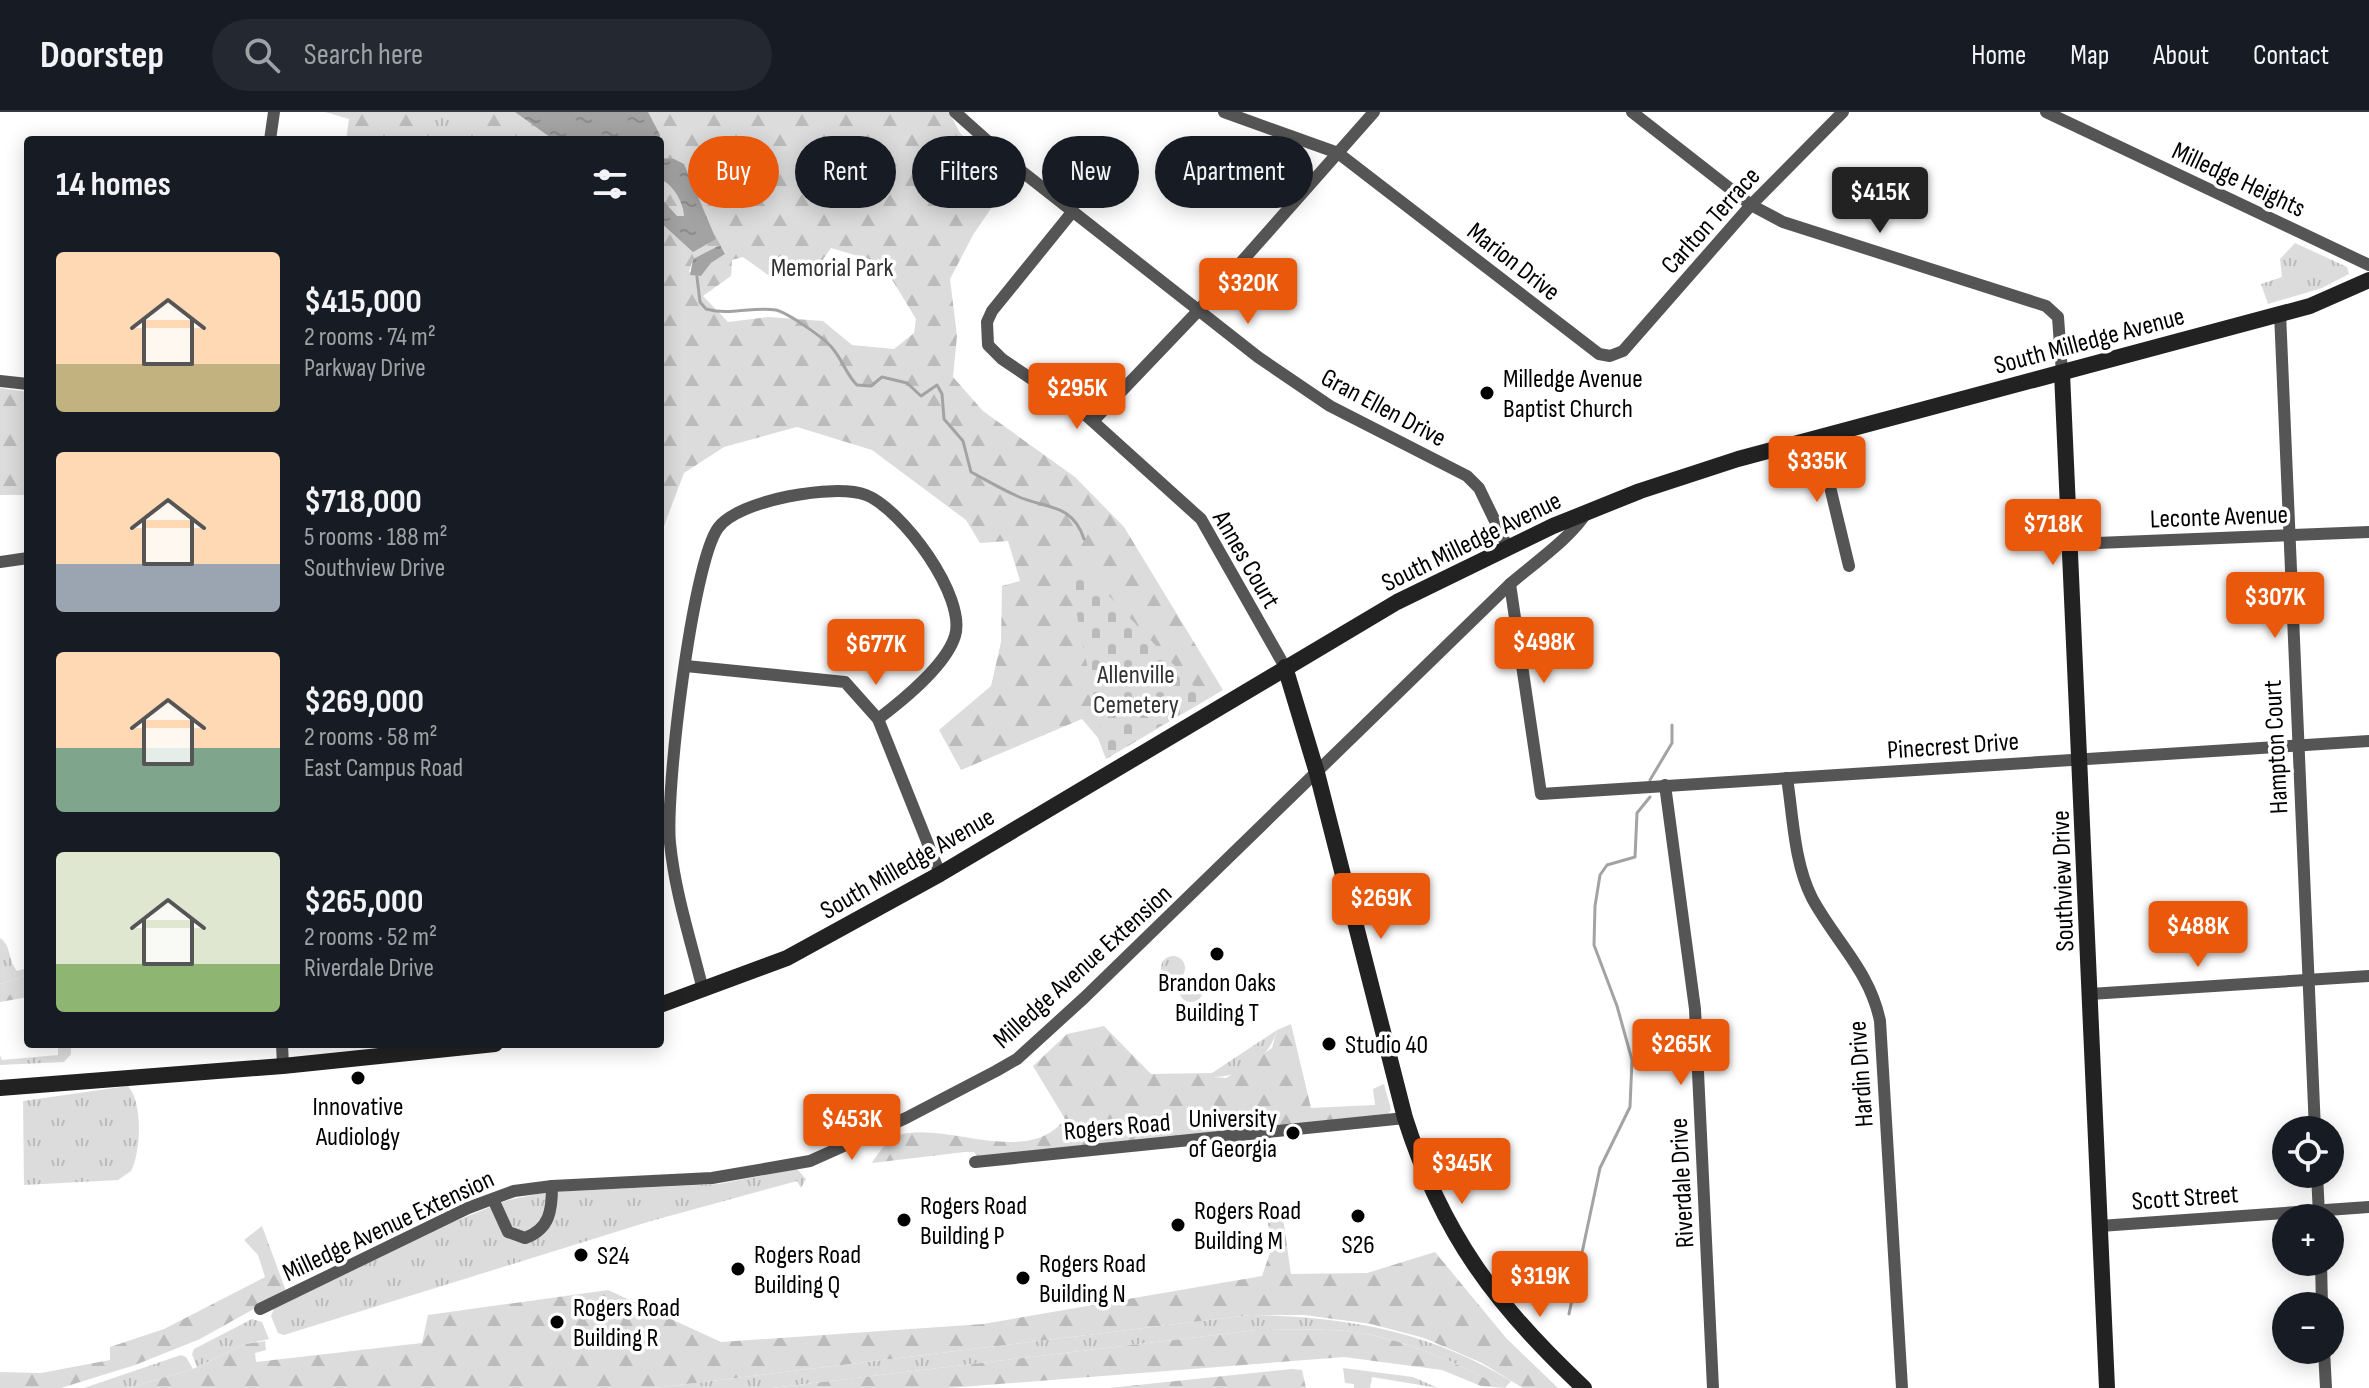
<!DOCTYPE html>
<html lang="en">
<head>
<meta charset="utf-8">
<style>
  :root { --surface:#171b24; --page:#242831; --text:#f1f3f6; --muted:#9ea1a6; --line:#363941; --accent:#ea580c }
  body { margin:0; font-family:"Sofia Sans Condensed",sans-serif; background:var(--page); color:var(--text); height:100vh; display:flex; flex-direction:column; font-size:30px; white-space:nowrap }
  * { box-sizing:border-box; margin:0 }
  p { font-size:26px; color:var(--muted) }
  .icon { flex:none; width:44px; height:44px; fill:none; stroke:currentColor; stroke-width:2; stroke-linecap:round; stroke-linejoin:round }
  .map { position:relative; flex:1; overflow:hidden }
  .side { position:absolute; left:24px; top:24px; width:640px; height:912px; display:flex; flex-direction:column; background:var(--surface); border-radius:8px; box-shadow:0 4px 20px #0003 }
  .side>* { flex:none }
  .banner { position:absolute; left:688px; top:24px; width:760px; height:72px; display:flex; gap:16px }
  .tools { position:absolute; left:2272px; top:1004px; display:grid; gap:16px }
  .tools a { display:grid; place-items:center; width:72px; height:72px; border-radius:50%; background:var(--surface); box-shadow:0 4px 20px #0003; font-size:40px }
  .price { position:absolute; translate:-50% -68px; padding:0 18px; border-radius:8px; background:var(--accent); color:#fff; font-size:26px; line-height:52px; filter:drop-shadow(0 2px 4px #0008) }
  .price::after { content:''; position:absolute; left:50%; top:48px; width:24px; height:18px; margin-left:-12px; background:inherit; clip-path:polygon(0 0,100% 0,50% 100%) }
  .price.on { background:#222; color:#fff }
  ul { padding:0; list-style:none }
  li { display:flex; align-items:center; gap:24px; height:200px; padding:0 32px }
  li span { display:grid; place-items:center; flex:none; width:224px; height:160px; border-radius:8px; color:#555 }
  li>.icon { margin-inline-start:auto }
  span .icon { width:96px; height:96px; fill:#fffc; stroke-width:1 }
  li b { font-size:34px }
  h2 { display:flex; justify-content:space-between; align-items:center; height:96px; padding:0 32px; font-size:34px }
  .tag { padding:0 28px; border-radius:36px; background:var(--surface); box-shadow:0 4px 20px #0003; font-size:28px; line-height:72px }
  .tag.on { background:var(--accent); color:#fff }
  header { display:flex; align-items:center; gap:48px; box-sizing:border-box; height:112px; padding:0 40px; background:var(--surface); border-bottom:2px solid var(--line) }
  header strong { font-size:38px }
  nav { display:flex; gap:44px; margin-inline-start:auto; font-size:28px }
  .search { width:560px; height:72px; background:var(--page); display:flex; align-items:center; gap:20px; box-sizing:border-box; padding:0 28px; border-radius:44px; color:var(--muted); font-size:30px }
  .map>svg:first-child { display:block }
  .grass { fill:url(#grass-tufts) }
  .forest { fill:url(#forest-firs); fill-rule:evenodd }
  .cemetery { fill:url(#cemetery-stones) }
  .water { fill:url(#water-ripples) }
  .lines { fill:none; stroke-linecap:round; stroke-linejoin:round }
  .stream { stroke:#a3a3a3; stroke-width:3 }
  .street { stroke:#555; stroke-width:12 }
  .secondary { stroke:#222; stroke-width:16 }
  .poi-dot { fill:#000; stroke:#fff; stroke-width:3 }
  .labels { text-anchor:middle; stroke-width:7; stroke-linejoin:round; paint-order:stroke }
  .street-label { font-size:26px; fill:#000; stroke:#fff }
  .park-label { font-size:26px; fill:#333; stroke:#fff }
  .poi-label { font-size:26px; fill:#000; stroke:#fff; text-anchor:start }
</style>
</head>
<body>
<header>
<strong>Doorstep</strong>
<div class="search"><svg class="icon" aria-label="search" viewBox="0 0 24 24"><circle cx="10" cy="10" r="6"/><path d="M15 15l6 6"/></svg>Search here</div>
<nav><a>Home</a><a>Map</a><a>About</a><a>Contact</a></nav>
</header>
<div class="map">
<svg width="2369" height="1276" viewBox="0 0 2369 1276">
  <defs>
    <pattern id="grass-tufts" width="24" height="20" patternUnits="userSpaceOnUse" patternTransform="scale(2)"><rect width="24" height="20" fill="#dcdcdc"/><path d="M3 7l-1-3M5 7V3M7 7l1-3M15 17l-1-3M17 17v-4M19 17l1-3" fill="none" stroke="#bbb"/></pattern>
    <pattern id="forest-firs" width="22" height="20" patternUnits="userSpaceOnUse" patternTransform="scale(2)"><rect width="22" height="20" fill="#dcdcdc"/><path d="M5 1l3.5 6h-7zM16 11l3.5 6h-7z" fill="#bbb"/></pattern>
    <pattern id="cemetery-stones" width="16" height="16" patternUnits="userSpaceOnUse" patternTransform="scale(2)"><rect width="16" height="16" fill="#dcdcdc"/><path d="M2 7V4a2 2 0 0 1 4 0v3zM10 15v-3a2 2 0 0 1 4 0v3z" fill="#bbb"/></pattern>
    <pattern id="water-ripples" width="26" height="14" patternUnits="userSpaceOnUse" patternTransform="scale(2)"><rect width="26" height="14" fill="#a3a3a3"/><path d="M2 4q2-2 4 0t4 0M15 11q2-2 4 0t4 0" fill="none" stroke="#8b8b8b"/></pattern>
  </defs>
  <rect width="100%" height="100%" fill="#fff"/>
  <g class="grass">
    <path d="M358 0H515L554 28H354Z"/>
    <path d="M2295 131 2347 155 2349 162 2322 176 2268 192 2261 172 2282 165 2280 147Z"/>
    <path d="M0 826C11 832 8 849 17 859L28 856V863L0 872Z"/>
    <circle cx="1173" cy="856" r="12"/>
    <circle cx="1191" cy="878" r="12"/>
    <path d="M1277 918C1270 945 1241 966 1212 965V961Z"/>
    <path d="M58 932H71V942L64 950 0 953V943L2 948 58 943Z"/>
    <path d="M128 974C143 990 141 1040 131 1059L118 1068 24 1073 23 989Z"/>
    <path d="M797 1057 806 1067 801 1076 797 1069 651 1109 284 1223 278 1221 271 1204 274 1197 448 1112 508 1088 548 1080 719 1072Z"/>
    <path d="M1250 1203C1344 1204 1430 1219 1511 1269L1505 1276C1465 1256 1424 1235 1380 1225 1341 1215 1297 1218 1257 1218L772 1276H654Z"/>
    <path d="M252 1207 262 1210 269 1227 245 1232 197 1255 192 1242 194 1237Z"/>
    <path d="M181 1243 186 1245 193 1257 128 1276H84Z"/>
    <path d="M1343 1256 1413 1265 1438 1276 1372 1265 1370 1276H1354V1272L1345 1271Z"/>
  </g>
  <g class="forest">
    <path d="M325 0H425L435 28H346L349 7Z"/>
    <path d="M449 0H949L960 21 1011 67 973 123 950 167 957 224 953 265 983 299 1075 365 1124 415 1223 578 1106 647 1098 626 1082 607 961 658 939 618 991 574 1001 530 1002 474 1020 469 1008 429 980 431 966 408 872 338 797 315 724 335 684 361 660 424V28H472ZM720 133 725 142 711 151 701 164 689 160 693 147ZM831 136 882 151 916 207 914 221 894 237 852 233 823 209 768 205 728 210 703 184 731 164 732 148 743 145 768 163 810 166Z"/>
    <path d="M0 276 28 280V383H0Z"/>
    <path d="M28 863V885L0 890V872Z"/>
    <path d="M1291 912 1311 996 1375 993 1373 977 1384 972 1391 998 1387 1003 977 1045 974 1040H965L872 1051C880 1038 892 1022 909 1021 957 1015 1029 1053 1065 1007L1033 954 1067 922 1104 914 1151 962 1212 961 1213 965 1226 966 1272 936 1277 918Z"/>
    <path d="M1267 1106H1283L1291 1162 1367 1161 1435 1140 1507 1227 1558 1276H1523L1482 1251 1424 1226 1371 1212 1304 1203H1250L654 1276H128L193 1257 245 1232 265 1229 266 1238 255 1241 256 1250 422 1231 428 1203 608 1178 721 1230 983 1212 1262 1164 1272 1135Z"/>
    <path d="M262 1114 286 1179 200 1227 135 1253 61 1276H0V1260L41 1261 110 1248V1235L164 1217 265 1165 258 1143 244 1128Z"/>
    <path d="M1257 1218C1297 1218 1341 1215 1380 1225 1424 1235 1465 1256 1505 1276L1481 1274 1442 1258 1344 1245 948 1276H772Z"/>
    <path d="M1292 1257 1302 1258 1306 1276H1109Z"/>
  </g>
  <path class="cemetery" d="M1082 455 1206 587 1106 646 1068 459Z"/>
  <g class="water">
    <path d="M515 0H648L660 23 659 28H554Z"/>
    <path d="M660 46 674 47 684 52 716 127 693 140 660 110V85L677 104H684C684 91 673 72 660 67Z"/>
    <path d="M720 133 725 142 711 151 701 164 690 163 693 147Z"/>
  </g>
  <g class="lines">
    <g class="stream">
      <path d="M697 165 700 190 706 197C730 204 753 194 776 198 788 201 826 227 833 237 843 249 846 262 857 273L871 274 882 265 907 271 921 284 937 273 942 282 944 307 963 329 971 360C986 368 1001 377 1017 384 1044 397 1072 390 1084 427"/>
      <path d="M1650 668 1672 631V613"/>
      <path d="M1569 1202 1600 1056 1630 995 1632 948 1617 894 1594 833 1595 794 1600 763 1607 753 1635 745 1637 701 1650 685"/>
    </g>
    <g class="street">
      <path d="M955 0 1020 58 1258 245 1330 294 1467 364 1479 376 1508 436"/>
      <path d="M1224 0 1338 41 1599 242 1610 244 1623 239 1751 93 1843 0"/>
      <path d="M1632 0 1751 93 1783 110 2046 194 2058 205 2062 261"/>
      <path d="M2046 0 2369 153"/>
      <path d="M270 28 274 0"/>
      <path d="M1073 99 992 199 987 210 988 233 1002 247 1088 305 1201 407 1285 555"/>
      <path d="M2280 201 2315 1018"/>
      <path d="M0 269 28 272"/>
      <path d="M1093 309 1198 199 1374 0"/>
      <path d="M1818 325 1849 454"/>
      <path d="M2072 432 2369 420"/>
      <path d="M0 450 28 446"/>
      <path d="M1510 472 1541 682 2369 629"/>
      <path d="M686 554 845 570 878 607 940 762"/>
      <path d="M1787 666C1793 704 1794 751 1812 786 1835 829 1870 859 1880 909L1902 1276"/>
      <path d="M1665 673 1695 897 1713 1276"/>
      <path d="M703 878C691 829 675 781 670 731 665 682 692 452 718 416 738 388 835 371 866 383 902 397 967 485 955 524 946 553 902 589 878 607"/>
      <path d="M2090 882 2369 864"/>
      <path d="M282 932 283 954"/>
      <path d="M975 1050 1405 1006"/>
      <path d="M2317 1062 2319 1103"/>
      <path d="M493 1087 508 1120 525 1126C550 1117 552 1098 552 1074"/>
      <path d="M2100 1114 2369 1095"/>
      <path d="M2321 1150 2322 1194"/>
      <path d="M260 1197 468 1096 514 1079 552 1074 712 1066 810 1049 906 1006 996 959 1017 947 1084 886 1510 472C1532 453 1574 423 1586 401"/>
      <path d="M2324 1238 2326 1276"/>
    </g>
    <g class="secondary">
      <path d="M2062 261 2107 1276"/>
      <path d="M1285 555 1317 661 1405 1006C1442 1122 1496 1194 1584 1276"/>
      <path d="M660 893 787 846 940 762 1397 490 1553 414 1640 379 1738 347 2310 194 2369 168"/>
      <path d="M0 976 283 954 495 932"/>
    </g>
  </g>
  <g class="poi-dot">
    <circle cx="1487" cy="281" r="8"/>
    <circle cx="1217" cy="842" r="8"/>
    <circle cx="1329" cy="932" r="8"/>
    <circle cx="358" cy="966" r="8"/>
    <circle cx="1293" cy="1021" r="8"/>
    <circle cx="1358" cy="1104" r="8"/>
    <circle cx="904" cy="1108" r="8"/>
    <circle cx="1178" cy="1113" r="8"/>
    <circle cx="581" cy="1143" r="8"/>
    <circle cx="738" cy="1157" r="8"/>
    <circle cx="1023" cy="1166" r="8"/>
    <circle cx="557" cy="1210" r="8"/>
  </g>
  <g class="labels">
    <g class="street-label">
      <text transform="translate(2239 67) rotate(25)" y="9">Milledge Heights</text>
      <text transform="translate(1710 108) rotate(-48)" y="9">Carlton Terrace</text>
      <text transform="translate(1514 149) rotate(38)" y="9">Marion Drive</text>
      <text transform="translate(2089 228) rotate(-15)" y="9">South Milledge Avenue</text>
      <text transform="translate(1384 295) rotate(28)" y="9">Gran Ellen Drive</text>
      <text transform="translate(2219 404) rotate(-2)" y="9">Leconte Avenue</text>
      <text transform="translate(1471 429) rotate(-26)" y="9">South Milledge Avenue</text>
      <text transform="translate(1247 447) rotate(60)" y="9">Annes Court</text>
      <text transform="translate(1953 633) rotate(-4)" y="9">Pinecrest Drive</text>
      <text transform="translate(2275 635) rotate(-93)" y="9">Hampton Court</text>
      <text transform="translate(907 751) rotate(-30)" y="9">South Milledge Avenue</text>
      <text transform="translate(2062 769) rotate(-92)" y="9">Southview Drive</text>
      <text transform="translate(1082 854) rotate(-42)" y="9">Milledge Avenue Extension</text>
      <text transform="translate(1860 962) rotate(-94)" y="9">Hardin Drive</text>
      <text transform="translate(1117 1014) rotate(-5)" y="9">Rogers Road</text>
      <text transform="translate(1681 1071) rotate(-93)" y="9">Riverdale Drive</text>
      <text transform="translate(2185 1085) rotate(-4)" y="9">Scott Street</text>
      <text transform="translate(388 1113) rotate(-25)" y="9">Milledge Avenue Extension</text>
    </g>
    <g class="park-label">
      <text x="832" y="164">Memorial Park</text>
      <text x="1136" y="571">Allenville<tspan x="1136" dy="30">Cemetery</tspan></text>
    </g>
    <g class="poi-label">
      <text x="1503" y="275">Milledge Avenue<tspan x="1503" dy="30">Baptist Church</tspan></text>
      <text x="1217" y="879" text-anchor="middle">Brandon Oaks<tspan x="1217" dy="30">Building T</tspan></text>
      <text x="1345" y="941">Studio 40</text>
      <text x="358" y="1003" text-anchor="middle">Innovative<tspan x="358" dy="30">Audiology</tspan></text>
      <text x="1277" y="1015" text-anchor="end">University<tspan x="1277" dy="30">of Georgia</tspan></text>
      <text x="920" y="1102">Rogers Road<tspan x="920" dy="30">Building P</tspan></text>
      <text x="1194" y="1107">Rogers Road<tspan x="1194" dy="30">Building M</tspan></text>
      <text x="1358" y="1141" text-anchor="middle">S26</text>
      <text x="754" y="1151">Rogers Road<tspan x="754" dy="30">Building Q</tspan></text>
      <text x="597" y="1152">S24</text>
      <text x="1039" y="1160">Rogers Road<tspan x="1039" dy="30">Building N</tspan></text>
      <text x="573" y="1204">Rogers Road<tspan x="573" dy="30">Building R</tspan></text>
    </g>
  </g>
</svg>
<div class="tools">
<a><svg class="icon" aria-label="locate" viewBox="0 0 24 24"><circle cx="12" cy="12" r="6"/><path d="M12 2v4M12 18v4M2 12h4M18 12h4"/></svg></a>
<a>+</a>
<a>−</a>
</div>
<b class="price on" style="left:1880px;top:123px">$415K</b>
<b class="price" style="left:1248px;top:214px">$320K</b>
<b class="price" style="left:1077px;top:319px">$295K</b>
<b class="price" style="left:1817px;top:392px">$335K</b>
<b class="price" style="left:2053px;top:455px">$718K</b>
<b class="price" style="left:2275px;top:528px">$307K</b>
<b class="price" style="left:1544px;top:573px">$498K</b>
<b class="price" style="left:876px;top:575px">$677K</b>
<b class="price" style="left:1381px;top:829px">$269K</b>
<b class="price" style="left:2198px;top:857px">$488K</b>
<b class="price" style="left:1681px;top:975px">$265K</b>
<b class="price" style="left:852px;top:1050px">$453K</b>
<b class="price" style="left:1462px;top:1094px">$345K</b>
<b class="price" style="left:1540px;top:1207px">$319K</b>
<div class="banner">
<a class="tag on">Buy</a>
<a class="tag">Rent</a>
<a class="tag">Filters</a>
<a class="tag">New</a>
<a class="tag">Apartment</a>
</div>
<section class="side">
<h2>14 homes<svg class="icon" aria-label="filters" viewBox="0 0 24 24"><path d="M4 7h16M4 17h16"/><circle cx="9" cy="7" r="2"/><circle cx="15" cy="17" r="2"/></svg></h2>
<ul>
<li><span style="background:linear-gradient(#ffd9b3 70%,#c2b280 0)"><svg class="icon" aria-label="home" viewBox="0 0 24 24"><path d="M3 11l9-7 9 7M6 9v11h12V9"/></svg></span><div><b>$415,000</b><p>2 rooms · 74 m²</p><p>Parkway Drive</p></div></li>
<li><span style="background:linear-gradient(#ffd9b3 70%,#9aa5b1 0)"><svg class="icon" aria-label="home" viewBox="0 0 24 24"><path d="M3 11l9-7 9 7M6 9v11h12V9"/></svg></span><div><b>$718,000</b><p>5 rooms · 188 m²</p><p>Southview Drive</p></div></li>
<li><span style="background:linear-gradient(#ffd9b3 60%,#7fa58c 0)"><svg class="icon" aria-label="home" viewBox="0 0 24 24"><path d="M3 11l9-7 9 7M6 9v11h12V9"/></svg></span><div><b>$269,000</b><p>2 rooms · 58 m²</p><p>East Campus Road</p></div></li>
<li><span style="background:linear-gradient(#dfe7d0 70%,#8fb573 0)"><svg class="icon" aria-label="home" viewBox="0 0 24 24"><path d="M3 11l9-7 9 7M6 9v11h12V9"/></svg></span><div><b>$265,000</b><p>2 rooms · 52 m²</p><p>Riverdale Drive</p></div></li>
</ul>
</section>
</div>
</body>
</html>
